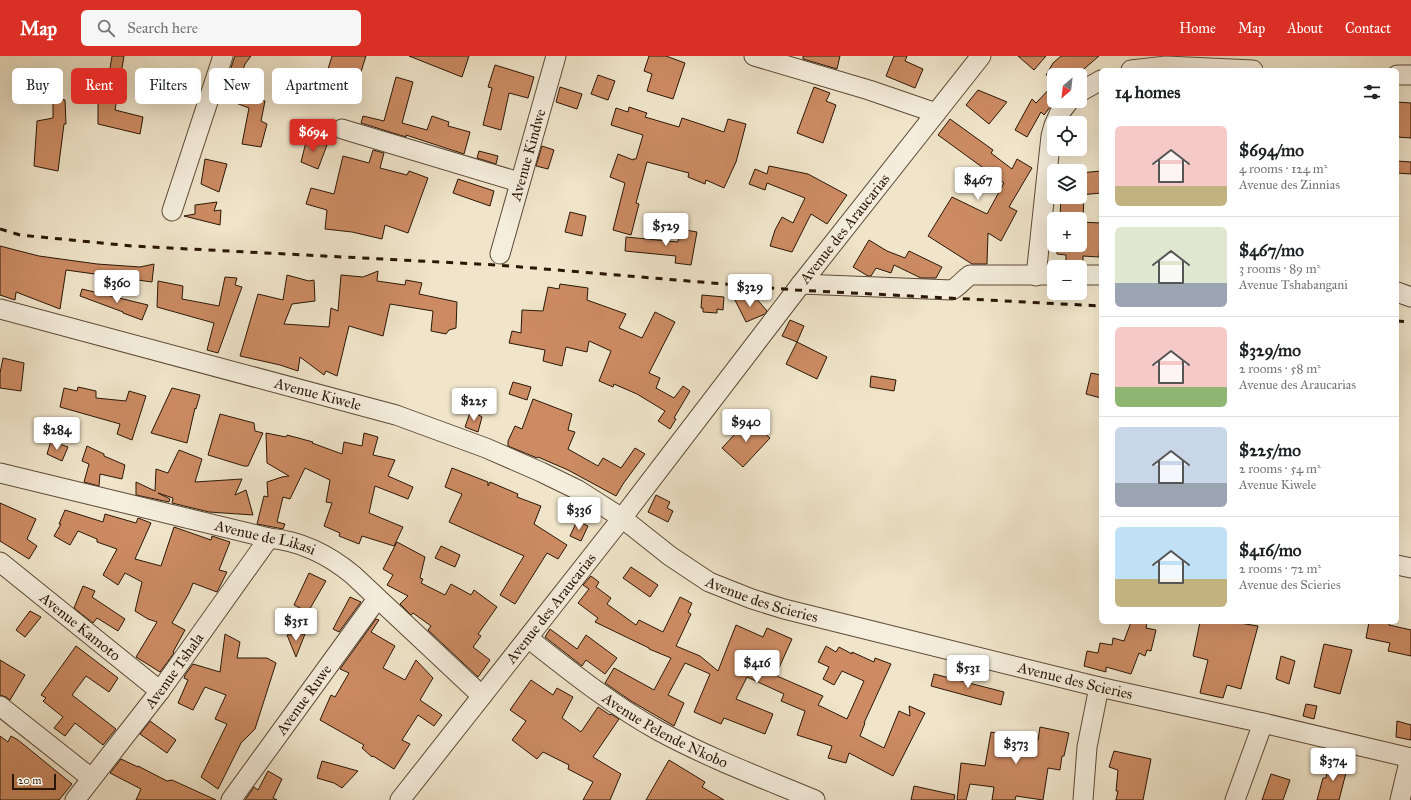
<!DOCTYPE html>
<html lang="en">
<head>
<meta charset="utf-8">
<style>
  :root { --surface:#fff; --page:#f6f6f6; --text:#202124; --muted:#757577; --line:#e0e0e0; --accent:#d93025 }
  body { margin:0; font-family:"IM FELL Great Primer",serif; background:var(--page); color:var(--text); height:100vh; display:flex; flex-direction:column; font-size:15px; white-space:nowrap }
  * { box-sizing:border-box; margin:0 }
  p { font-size:13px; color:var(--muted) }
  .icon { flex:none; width:22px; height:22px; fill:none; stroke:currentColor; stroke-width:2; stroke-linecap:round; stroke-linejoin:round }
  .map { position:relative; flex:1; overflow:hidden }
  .panel { position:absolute; left:1099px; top:12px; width:300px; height:556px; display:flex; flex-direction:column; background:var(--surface); border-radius:6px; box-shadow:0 4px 16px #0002 }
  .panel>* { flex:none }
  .top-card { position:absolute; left:12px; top:12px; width:380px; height:36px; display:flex; gap:8px }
  .needle { width:26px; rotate:208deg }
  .buttons { position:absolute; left:1047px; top:12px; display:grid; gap:8px }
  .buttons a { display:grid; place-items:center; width:40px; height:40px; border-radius:6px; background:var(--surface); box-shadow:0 4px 16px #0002; font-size:20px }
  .scale { position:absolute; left:12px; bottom:10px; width:44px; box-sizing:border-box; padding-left:4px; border:2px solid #2b1706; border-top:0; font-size:11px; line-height:14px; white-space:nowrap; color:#2b1706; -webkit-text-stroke:3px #f5eedd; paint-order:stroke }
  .price { position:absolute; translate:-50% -34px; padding:0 9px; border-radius:4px; background:#fff; color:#222; font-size:13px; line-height:26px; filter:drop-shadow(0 1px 2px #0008) }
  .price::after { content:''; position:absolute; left:50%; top:24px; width:12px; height:9px; margin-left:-6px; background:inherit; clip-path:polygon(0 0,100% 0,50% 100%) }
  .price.active { background:var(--accent); color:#fff }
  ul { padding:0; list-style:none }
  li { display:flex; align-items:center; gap:12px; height:100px; padding:0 16px }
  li+li { border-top:1px solid var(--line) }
  li span { display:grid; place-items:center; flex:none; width:112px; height:80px; border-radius:6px; color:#555 }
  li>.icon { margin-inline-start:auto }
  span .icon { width:48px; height:48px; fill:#fffc; stroke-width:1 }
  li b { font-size:17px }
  h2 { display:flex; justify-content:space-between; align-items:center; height:48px; padding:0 16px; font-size:17px }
  .tag { padding:0 14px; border-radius:6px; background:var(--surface); box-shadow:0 4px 16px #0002; font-size:14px; line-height:36px }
  .tag.active { background:var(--accent); color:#fff }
  header { display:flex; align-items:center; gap:24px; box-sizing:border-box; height:56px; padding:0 20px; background:var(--accent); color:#fff }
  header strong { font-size:19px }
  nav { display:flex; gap:22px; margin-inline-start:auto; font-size:14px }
  .search { width:280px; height:36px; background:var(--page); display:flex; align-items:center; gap:10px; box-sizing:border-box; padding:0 14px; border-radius:6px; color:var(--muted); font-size:15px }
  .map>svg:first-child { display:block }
  .building { fill:#cc8b63; stroke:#2b1706 }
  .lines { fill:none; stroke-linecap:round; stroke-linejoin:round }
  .minor-casing { stroke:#5c4a37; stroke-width:21 }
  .minor { stroke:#f5eedd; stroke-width:19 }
  .rail { stroke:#2b1706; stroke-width:3; stroke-dasharray:7 7; stroke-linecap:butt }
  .labels { text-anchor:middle; stroke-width:4; stroke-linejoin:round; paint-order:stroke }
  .street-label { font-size:15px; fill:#2b1706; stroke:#f5eedd }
</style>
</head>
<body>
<header>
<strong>Map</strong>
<div class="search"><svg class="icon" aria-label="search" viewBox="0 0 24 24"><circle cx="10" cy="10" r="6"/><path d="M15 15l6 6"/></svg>Search here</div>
<nav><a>Home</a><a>Map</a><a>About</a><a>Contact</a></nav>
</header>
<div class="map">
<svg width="1411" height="744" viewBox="0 0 1411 744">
  <rect width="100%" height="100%" fill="#f0e5ca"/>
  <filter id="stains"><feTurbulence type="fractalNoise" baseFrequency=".005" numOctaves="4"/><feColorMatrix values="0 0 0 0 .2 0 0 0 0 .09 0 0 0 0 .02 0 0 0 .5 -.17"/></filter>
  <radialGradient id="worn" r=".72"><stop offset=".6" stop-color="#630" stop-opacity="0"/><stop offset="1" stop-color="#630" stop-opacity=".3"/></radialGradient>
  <g class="building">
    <path d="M112 0H124L115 54 143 61 140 78 98 68V41L105 43Z"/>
    <path d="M235 0H251L245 8 235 36 224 32Z"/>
    <path d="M332 0H366L359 22 328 13Z"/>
    <path d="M409 0H469L462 21Z"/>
    <path d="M649 0H666L685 7 673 43 647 35 652 18 644 15Z"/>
    <path d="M803 0H840L837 13 803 3Z"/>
    <path d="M894 0H907L905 5 923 13 915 32 886 20Z"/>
    <path d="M1018 0H1046L1034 14Z"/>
    <path d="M1061 0H1099L1077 19H1046L1053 7Z"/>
    <path d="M495 9 534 21 528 42 509 37 501 74 483 69 492 32 488 31Z"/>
    <path d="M598 19 615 25 608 44 591 38Z"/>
    <path d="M396 21 413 26 402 67 427 74 432 60 449 66 448 70 470 76 464 98 406 79V81L361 67 363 60 384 65Z"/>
    <path d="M1054 28V46L1044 59 1041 56 1027 81 1015 74 1032 43 1036 47Z"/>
    <path d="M560 31 582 38 577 53 556 46Z"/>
    <path d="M814 31 830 37 826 45 836 49 823 87 797 77Z"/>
    <path d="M226 34 265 45 261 65 267 68 261 91 242 88 249 52 223 42Z"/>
    <path d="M978 34 1007 46 989 68 966 49Z"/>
    <path d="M53 42 65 44 66 68H64L58 115 34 110 37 65 53 62Z"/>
    <path d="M1397 46 1411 47V82L1397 81Z"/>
    <path d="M629 51 647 57 645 61 679 71 682 62 724 76 728 63 746 68 736 106 724 132 706 124 705 128 688 121 689 117 647 106 636 147 639 148 631 179 613 174 625 127 610 121 618 98 633 104V103H636L643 79 611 69 616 52 628 56Z"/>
    <path d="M950 63 993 94 991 97 1012 113 1017 103 1032 112 1009 151 1017 155 1001 185 988 177 987 208H972L928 180 952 141 987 158 1004 127 938 79Z"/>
    <path d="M307 82 327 89 318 113 301 106Z"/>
    <path d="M542 90 554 94 548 113 536 110Z"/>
    <path d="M373 94 384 97 380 112 407 119 409 115 428 122 408 177 385 169 382 183 352 176 325 173 327 154 306 148 311 132 334 138 343 100 369 107Z"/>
    <path d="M479 95 498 100 496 108 477 102Z"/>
    <path d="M205 103 227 108 219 136 201 128Z"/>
    <path d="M1397 105 1411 106V118L1397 117Z"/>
    <path d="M769 110 808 118 847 139 827 168 811 158 792 196 770 190 775 174 782 161 793 167 805 142 767 127 765 134 749 128 755 113 767 118Z"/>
    <path d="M1101 115V137L1080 139V117Z"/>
    <path d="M458 123 494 135 490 150 453 137Z"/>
    <path d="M1061 141H1084L1083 162 1060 161Z"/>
    <path d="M217 146 214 155 221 154 220 169 184 160 195 158V149Z"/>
    <path d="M570 156 586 160 582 180 565 176Z"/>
    <path d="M1080 166 1101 167 1099 201 1083 200V206L1066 205V199L1057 198V189H1080Z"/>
    <path d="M680 173 697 176 691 209 675 207 676 200 625 195 626 181 678 186Z"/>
    <path d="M869 184 887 195 905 202 909 195 942 211 936 222H921L894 209 891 217 876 212 871 220H868L853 211Z"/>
    <path d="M0 190 39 200 97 208 140 211 154 208 152 226 66 214 60 253 16 236 15 244 0 239Z"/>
    <path d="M378 215 377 225 405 229 406 224 422 227 419 238 457 246 456 272 449 274 446 278 431 275 433 255 390 248 383 280 349 270 337 320 326 315 324 319 300 301 298 315 280 309 240 300 258 238 283 244 287 219 309 225 314 224 315 245 292 248 284 268 329 271 331 252 338 255 341 219 363 221Z"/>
    <path d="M225 221 237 222 235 229 242 231 218 297 207 294 214 267 157 251 158 225 183 230 182 243 219 250Z"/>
    <path d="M560 228 588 232 587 244 626 258 619 272 642 282 655 256 675 266 649 317 660 322 656 332 674 342 683 330 690 335 674 362 676 363 670 373 658 365 665 355 637 338 614 328 613 331 599 325 611 295 589 285 587 296 566 291 562 310 543 305 545 294 509 287 512 275 521 277 522 254 543 255 548 231 559 233Z"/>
    <path d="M82 233 148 249 142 264 123 257V256L80 240Z"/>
    <path d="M702 239 724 241 723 254 717 253V257L703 256V252H701Z"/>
    <path d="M755 241 767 255 765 258 746 266 734 242Z"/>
    <path d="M790 264 804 270 797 286 782 280Z"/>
    <path d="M797 286 827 301 817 323 786 308Z"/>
    <path d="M3 302 24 307 21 335 0 332V317Z"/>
    <path d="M1091 317 1101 319V342L1086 338Z"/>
    <path d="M871 320 896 324 894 335 870 331Z"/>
    <path d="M513 326 531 331 527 344 509 338Z"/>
    <path d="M78 331 96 335V342L126 345 129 335 146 340 132 384 117 378 120 368 60 351 64 332 77 335Z"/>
    <path d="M172 332 200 339 196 353 195 352 187 387 151 377Z"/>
    <path d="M533 343 572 358 568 374 575 376 568 393 598 410 603 402 621 412 635 392 645 398 623 428 616 440 568 414 538 401 537 402 508 390V385L515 370 522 373Z"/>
    <path d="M471 354 482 361 478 376 465 371Z"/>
    <path d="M220 358 254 367 255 375 263 377 248 410H244L208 399Z"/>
    <path d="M749 363 770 382 743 411 722 392Z"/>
    <path d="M266 377 286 381 287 379 313 386 312 387 342 398 344 386 362 390 364 377 378 381 373 399 395 404 388 420 413 431 408 443 375 430 369 457 403 471 394 490 362 480 359 488 339 480 340 477 324 470 332 447 326 446 330 424 305 412 290 443 283 441 277 466 285 468 283 473 257 468 264 440 268 441 267 426 282 421 289 420 267 407Z"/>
    <path d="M51 385 68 391 62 405 47 398Z"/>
    <path d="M87 390 104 398V400L125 409 122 423 100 418 99 430 84 426 89 408 82 405Z"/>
    <path d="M179 394 202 403 195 426 242 423 235 439 246 434 253 459 209 456 172 447 173 442 158 437 170 443 169 446 136 439V426L155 435 156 413 168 417Z"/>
    <path d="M452 412 488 426V430L490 426 518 438 517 441 541 450 534 468 567 489 558 503 547 497 515 548 500 539 524 500 449 466 462 438 445 431Z"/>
    <path d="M656 439 670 446 667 452 673 455 668 466 648 456Z"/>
    <path d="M0 447 36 463 27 483 37 490 29 503 0 485Z"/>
    <path d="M65 454 103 466 105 458 136 467 138 462 151 467 135 503 161 510 174 471 211 484 212 480 230 486 219 514 227 516 217 536 193 527 189 537 172 567 185 574 173 596 174 597 160 616 136 601 157 566 148 563 135 555 142 526 125 517 118 529 103 519 117 493 97 486V483L78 475 70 489 54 480 61 468H59Z"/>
    <path d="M577 465 588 470 581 485 570 480Z"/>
    <path d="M397 486 425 501 420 522 423 523 421 527 445 539 451 528 471 539 474 534 497 551 478 578 481 580 473 591 490 604 478 621 428 574 431 570 413 557 411 559 400 548 408 540 387 529 393 519 383 513Z"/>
    <path d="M441 490 460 499 455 511 435 502Z"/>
    <path d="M631 511 658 529 650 541 623 522Z"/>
    <path d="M309 517 326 525 308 556 294 549Z"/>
    <path d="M591 520 599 526 596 531 611 542 607 548 636 569 639 564 663 576 680 541 692 547 688 556 691 558 676 590 700 600 718 615 736 569 763 581 767 572 792 583 778 614 779 615 777 620 823 640 818 649 847 663 864 625 842 615 834 629 823 623 829 611 818 606 826 590 836 596 839 591 852 598V596L874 606 875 602 891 608 864 667H865L860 680 884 692 899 655 910 660 909 650 925 657 893 720 849 697 846 707 828 702 832 690 797 679 805 655 781 645 784 638 747 621 736 643 773 658 765 678 724 662 721 668 694 656 710 618 685 607 668 639 684 647 674 670 631 645 605 627 614 612 654 634 671 602 649 593V592L595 566 598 562 578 547 589 533 583 529Z"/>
    <path d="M83 530 95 535 92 541 125 563 118 575 97 562 93 567 74 552Z"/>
    <path d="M350 541 361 546 339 576 333 573Z"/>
    <path d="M30 555 41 561 25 581 16 574Z"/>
    <path d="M376 563 379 564 371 576 395 590 383 612 405 624 416 604 433 622 420 644 442 659 434 670 418 659 402 684 410 688 394 713 373 700 372 701 362 692 364 689 320 664 331 639 335 641 349 617 340 613Z"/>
    <path d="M1131 566H1147L1146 572 1156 574 1151 595 1147 594 1145 600 1139 597 1131 618 1106 611V616L1084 610 1087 595 1098 597 1100 587 1112 589 1113 582 1124 585Z"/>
    <path d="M1200 566H1233L1258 570 1241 633 1227 629 1223 642 1200 637 1208 604 1193 600Z"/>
    <path d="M1369 566H1390L1389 569 1411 574V600L1388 595 1390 587 1366 582Z"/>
    <path d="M550 573 577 593 586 579 617 602 605 618 586 604 582 610 545 581Z"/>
    <path d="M225 578 240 586 237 602H267L276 607 255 673 241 687 218 733 201 721 227 668 215 663 226 639 205 631 193 654 178 647 188 624 184 622 185 619 193 608 220 616Z"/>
    <path d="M305 578 296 601 287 579Z"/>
    <path d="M1324 588 1352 594 1340 638 1314 631Z"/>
    <path d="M76 590 118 622 109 636 86 620 72 639 116 673 103 689 75 667 65 680 54 672 63 661 43 645 46 642 41 639Z"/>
    <path d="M1281 600 1295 605 1289 628 1276 623Z"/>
    <path d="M0 604 25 619 10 644 6 641 0 639Z"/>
    <path d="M934 618 1004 636 1001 649 931 630Z"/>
    <path d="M531 624 553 639 557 632 573 641 562 662 581 676 598 651 610 659 611 658 619 663 593 701 621 718 610 744H583L593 726 568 713 569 709 543 696 537 703 512 684 526 665 510 654Z"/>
    <path d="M1306 648 1317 650 1314 663 1303 660Z"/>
    <path d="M150 665 176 684 167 697 140 678Z"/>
    <path d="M1397 665 1411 669V684L1396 681Z"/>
    <path d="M1040 671 1069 677 1064 700H1062L1060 714 1048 712 1043 744 1016 740 1015 744H992L994 731 970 728 966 744H957L961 707 985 710 991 676 1038 684Z"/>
    <path d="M0 680 8 686 11 680 18 684 72 728 59 744H0Z"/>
    <path d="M1114 695 1151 703 1143 744H1116L1118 735H1116L1118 714 1109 711Z"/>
    <path d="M121 703 138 711V710L167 725 172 724 216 744H136L141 733 110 717Z"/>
    <path d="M669 704 705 726 702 731 724 744H646Z"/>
    <path d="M322 705 358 715 342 732 334 727 317 722Z"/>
    <path d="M1328 706 1348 709 1339 744H1317L1323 722H1326Z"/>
    <path d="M268 715 282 723 273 742 277 744H245L254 731 258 734Z"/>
    <path d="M1271 718 1290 724 1283 744H1262Z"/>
    <path d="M914 730 955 739 954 744H911Z"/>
  </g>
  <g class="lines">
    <defs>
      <g id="minor">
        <path d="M754 0 869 34 936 57"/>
        <path d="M1131 14 1166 10 1253 14"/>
        <path d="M1397 19H1411"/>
        <path d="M1080 36 1101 24"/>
        <path d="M1055 67 1059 58 1069 45"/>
        <path d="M342 73 519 126"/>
        <path d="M172 155 223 0"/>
        <path id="s1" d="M500 198 556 0"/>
        <path d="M1080 219H1101"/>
        <path d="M1036 220 1051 80 1054 69"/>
        <path d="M801 228 952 234C959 230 963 224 970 219H1054"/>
        <path d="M1397 236 1411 241"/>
        <path id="s2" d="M0 253 396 359 486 392 541 416 578 434 622 462 670 500 709 526 752 543 784 553 1099 631 1263 667 1411 702"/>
        <path id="s3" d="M0 417 269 482C300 485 329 499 353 519L482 640"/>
        <path id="s4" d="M0 506 160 635"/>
        <path d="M1397 509 1411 512"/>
        <path id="s5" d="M528 582C570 615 612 649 659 675 709 702 762 722 815 744"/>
        <path d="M0 650 91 722"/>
        <path id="s6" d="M75 744 160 635 269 482"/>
        <path id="s7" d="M231 744 377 543"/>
        <path id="s8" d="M400 744 622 462 801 228 981 0"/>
        <path d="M1083 744 1087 691 1099 631"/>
        <path d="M1235 744 1263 667"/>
        <path d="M1400 744 1410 702"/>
      </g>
    </defs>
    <use href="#minor" class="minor-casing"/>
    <use href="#minor" class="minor"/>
    <g class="rail">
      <path d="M0 173 20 179 132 190 497 209 796 234 1101 250"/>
      <path d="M1397 265 1411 266"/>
    </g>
  </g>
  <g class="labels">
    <g class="street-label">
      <text dy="5" stroke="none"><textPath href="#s1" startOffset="103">Avenue Kindwe</textPath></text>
      <text dy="5" stroke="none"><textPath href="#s8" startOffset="724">Avenue des Araucarias</textPath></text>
      <text dy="5" stroke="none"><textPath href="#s2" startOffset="329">Avenue Kiwele</textPath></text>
      <text dy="5" stroke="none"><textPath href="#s3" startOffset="273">Avenue de Likasi</textPath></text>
      <text dy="5" stroke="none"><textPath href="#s2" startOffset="823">Avenue des Scieries</textPath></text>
      <text dy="5" stroke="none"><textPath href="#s8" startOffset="244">Avenue des Araucarias</textPath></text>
      <text dy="5" stroke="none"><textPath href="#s4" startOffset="103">Avenue Kamoto</textPath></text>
      <text dy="5" stroke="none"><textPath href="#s6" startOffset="163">Avenue Tshala</textPath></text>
      <text dy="5" stroke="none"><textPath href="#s2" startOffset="1147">Avenue des Scieries</textPath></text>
      <text dy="5" stroke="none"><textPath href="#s7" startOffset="124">Avenue Ruwe</textPath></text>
      <text dy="5" stroke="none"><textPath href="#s5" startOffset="166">Avenue Pelende Nkobo</textPath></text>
    </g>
  </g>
  <rect width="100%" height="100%" filter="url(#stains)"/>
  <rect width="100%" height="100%" fill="url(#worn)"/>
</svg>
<div class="buttons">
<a><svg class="needle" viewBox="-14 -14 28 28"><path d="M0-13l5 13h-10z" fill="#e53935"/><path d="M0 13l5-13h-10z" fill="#757577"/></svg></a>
<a><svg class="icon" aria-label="locate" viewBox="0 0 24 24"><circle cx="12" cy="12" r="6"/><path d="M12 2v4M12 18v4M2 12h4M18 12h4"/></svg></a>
<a><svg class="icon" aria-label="layers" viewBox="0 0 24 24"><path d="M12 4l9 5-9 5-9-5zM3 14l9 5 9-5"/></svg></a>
<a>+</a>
<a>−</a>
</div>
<div class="scale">20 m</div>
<b class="price active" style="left:313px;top:97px">$694</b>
<b class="price" style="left:978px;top:145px">$467</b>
<b class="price" style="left:666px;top:191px">$529</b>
<b class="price" style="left:117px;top:248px">$360</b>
<b class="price" style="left:750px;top:252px">$329</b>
<b class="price" style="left:474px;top:366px">$225</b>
<b class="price" style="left:746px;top:387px">$940</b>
<b class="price" style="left:57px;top:395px">$284</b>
<b class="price" style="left:579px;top:475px">$336</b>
<b class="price" style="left:296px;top:586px">$351</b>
<b class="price" style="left:757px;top:628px">$416</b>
<b class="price" style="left:968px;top:633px">$531</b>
<b class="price" style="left:1016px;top:709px">$373</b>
<b class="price" style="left:1333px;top:726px">$374</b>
<div class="top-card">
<a class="tag">Buy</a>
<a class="tag active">Rent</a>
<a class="tag">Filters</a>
<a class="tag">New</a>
<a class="tag">Apartment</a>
</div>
<section class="panel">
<h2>14 homes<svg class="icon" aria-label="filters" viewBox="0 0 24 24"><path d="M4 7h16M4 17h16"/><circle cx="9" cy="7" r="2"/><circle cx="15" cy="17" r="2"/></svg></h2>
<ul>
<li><span style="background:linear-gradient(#f6c9c9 75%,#c2b280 0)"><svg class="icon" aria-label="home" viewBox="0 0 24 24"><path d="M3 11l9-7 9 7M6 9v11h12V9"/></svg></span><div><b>$694/mo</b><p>4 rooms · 124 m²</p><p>Avenue des Zinnias</p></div></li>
<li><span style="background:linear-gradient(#dfe7d0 70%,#9aa5b1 0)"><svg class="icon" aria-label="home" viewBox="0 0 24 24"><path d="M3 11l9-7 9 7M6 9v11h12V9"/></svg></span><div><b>$467/mo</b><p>3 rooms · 89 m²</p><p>Avenue Tshabangani</p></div></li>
<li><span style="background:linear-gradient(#f6c9c9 75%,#8fb573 0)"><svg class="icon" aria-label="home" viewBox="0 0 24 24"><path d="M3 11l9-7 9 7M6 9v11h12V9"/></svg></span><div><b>$329/mo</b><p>2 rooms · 58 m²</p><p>Avenue des Araucarias</p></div></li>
<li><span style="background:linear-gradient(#c9d6e8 70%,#9aa5b1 0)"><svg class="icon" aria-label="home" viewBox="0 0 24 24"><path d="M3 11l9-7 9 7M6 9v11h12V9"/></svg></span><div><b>$225/mo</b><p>2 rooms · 54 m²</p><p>Avenue Kiwele</p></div></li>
<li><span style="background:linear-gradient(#bfe0f5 65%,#c2b280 0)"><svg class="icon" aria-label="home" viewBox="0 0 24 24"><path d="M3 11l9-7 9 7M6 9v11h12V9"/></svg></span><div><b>$416/mo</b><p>2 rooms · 72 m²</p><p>Avenue des Scieries</p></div></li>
</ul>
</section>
</div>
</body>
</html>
